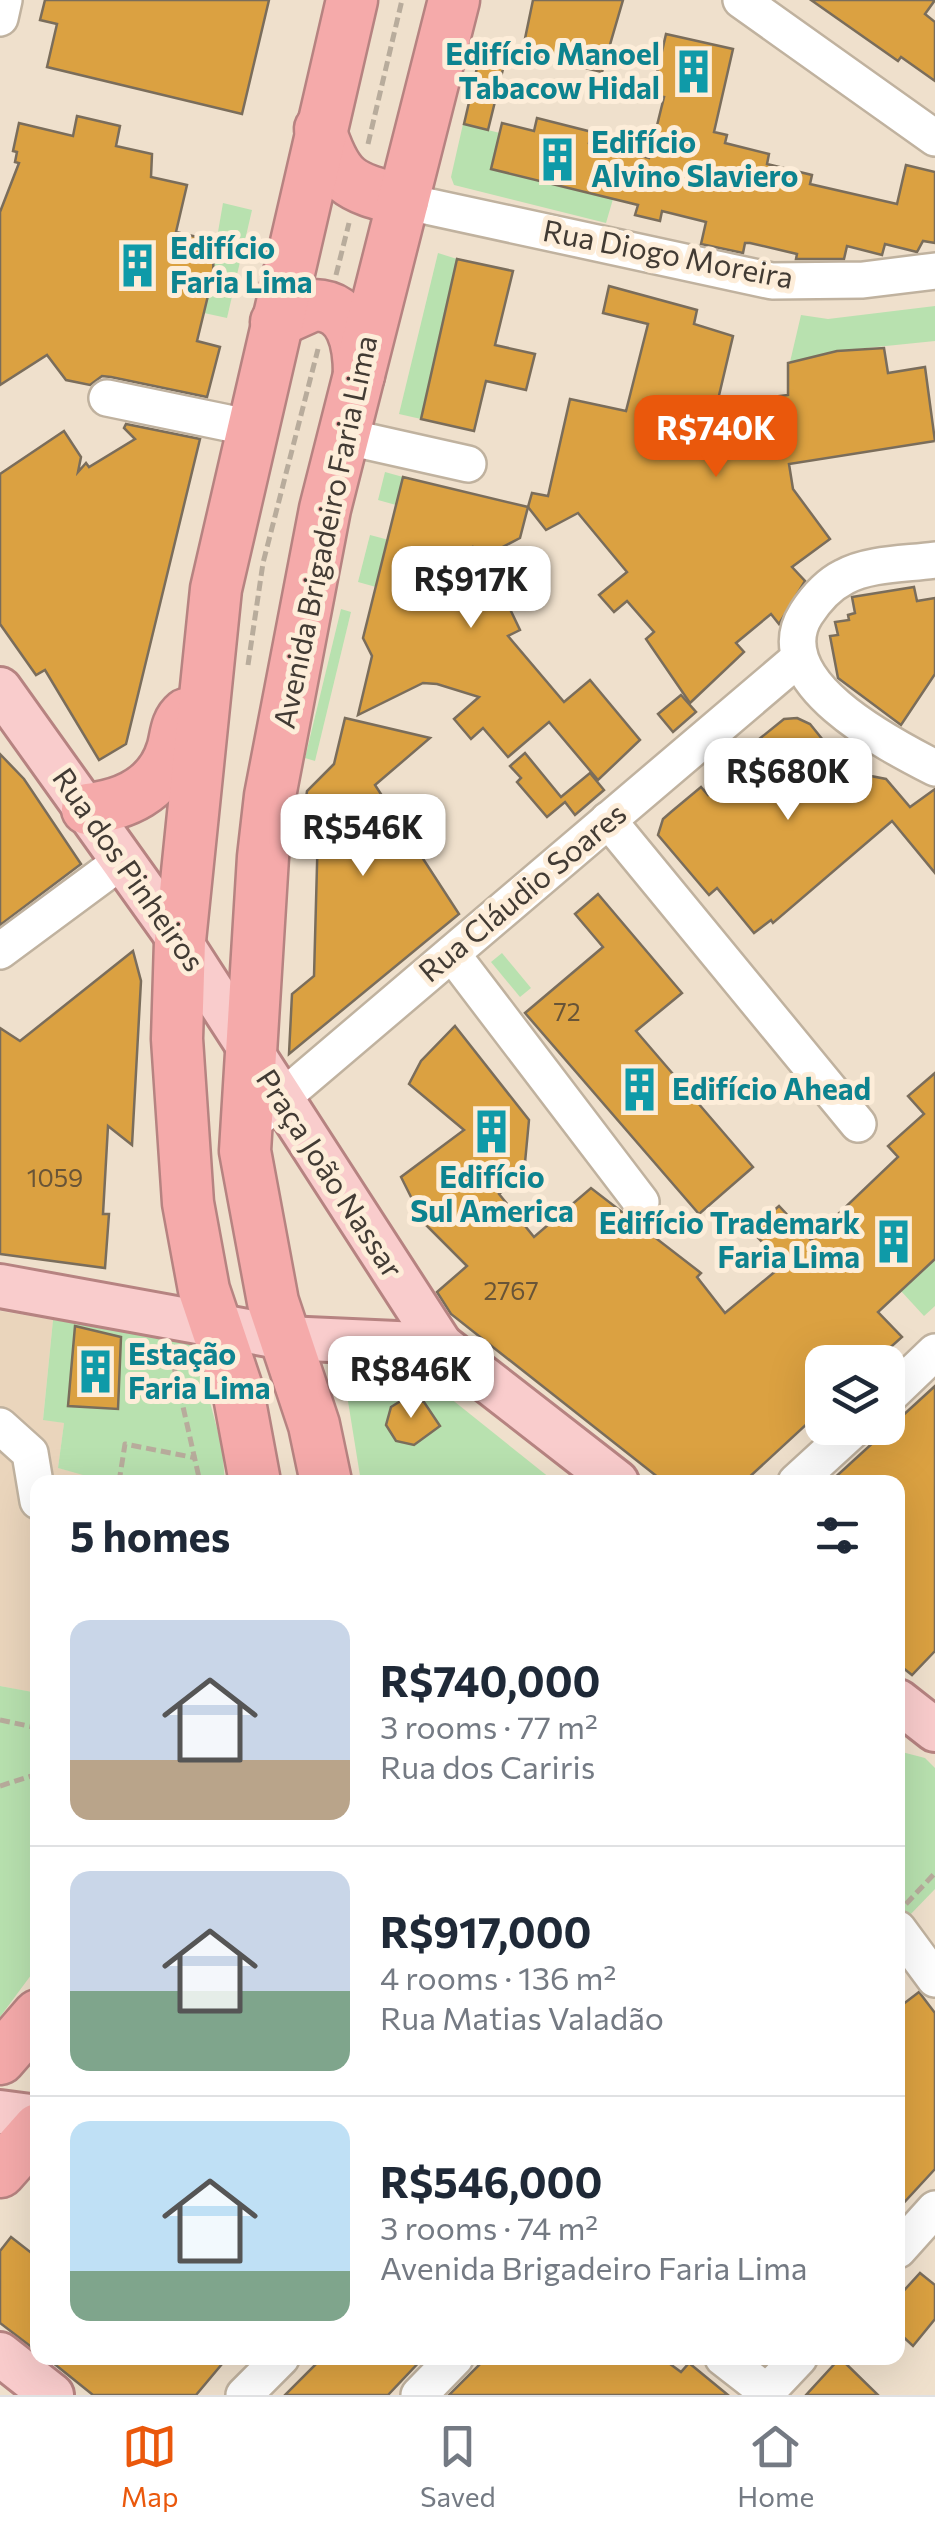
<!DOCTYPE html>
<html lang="en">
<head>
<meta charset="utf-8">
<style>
  :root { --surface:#fff; --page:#f2f2f3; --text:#1f2937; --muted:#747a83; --line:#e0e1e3; --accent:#ea580c }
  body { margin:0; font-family:Commissioner,sans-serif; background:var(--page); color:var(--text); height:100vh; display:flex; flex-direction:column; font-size:38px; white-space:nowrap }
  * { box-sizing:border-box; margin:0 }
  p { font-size:32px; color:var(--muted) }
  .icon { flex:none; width:55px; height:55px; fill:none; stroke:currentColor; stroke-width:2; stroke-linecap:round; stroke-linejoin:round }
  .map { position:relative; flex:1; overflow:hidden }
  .details { position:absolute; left:30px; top:1475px; width:875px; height:890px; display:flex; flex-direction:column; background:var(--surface); border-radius:20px; box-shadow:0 10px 40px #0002 }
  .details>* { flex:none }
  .fabs { position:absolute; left:805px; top:1345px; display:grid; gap:20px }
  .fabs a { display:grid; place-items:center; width:100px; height:100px; border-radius:20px; background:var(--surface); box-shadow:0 10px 40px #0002; font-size:50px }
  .price { position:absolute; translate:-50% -85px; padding:0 22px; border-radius:20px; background:#fff; color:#222; font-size:32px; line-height:65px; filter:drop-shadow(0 2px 5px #0008) }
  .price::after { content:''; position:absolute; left:50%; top:60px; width:30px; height:22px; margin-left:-15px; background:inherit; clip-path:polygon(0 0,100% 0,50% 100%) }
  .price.current { background:var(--accent); color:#fff }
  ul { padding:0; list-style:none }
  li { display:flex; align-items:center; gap:30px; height:250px; padding:0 40px }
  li+li { border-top:2px solid var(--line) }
  li span { display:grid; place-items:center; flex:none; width:280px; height:200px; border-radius:20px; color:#555 }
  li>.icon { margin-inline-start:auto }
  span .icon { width:120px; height:120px; fill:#fffc; stroke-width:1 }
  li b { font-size:42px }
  h2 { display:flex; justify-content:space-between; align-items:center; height:120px; padding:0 40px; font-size:42px }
  .tabs { display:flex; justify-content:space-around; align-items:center; height:140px; border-top:2px solid var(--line); background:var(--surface); font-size:28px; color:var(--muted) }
  .tabs a { display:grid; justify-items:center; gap:5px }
  .tabs .current { color:var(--accent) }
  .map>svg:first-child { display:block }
  .built { fill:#ead5bc }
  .green { fill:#b8e1af }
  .building { fill:#dba141; stroke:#7a6d5b; stroke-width:2.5 }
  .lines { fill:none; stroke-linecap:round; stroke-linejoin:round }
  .minor-casing { stroke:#c0b29f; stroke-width:40 }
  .major-casing { stroke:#b68381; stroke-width:48 }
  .highway-casing { stroke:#b68381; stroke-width:55 }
  .path { stroke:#b8ac9c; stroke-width:5; stroke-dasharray:10 5; stroke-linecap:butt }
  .minor { stroke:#fff; stroke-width:35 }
  .major { stroke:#f9cccc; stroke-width:42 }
  .highway { stroke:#f5aaaa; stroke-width:50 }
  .labels { text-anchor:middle; stroke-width:10; stroke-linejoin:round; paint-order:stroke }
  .number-label { font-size:25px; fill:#685437 }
  .culture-label { font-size:30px; font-weight:bold; fill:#0d838f; stroke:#fdedd9; text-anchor:start }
  .street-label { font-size:30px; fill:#423b34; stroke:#fdedd9 }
</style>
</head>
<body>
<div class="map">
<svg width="935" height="2395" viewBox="0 0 935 2395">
  <rect width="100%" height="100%" fill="#efe0cc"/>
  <path class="built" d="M0 1311 53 1320 43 1419 64 1423 58 1468 108 1480 38 1482 37 1693 0 1686Z"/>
  <g class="green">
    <path d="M463 124 500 133 492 169 613 199 606 223 454 185 451 177Z"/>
    <path d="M223 203 252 210 227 318 204 313Z"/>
    <path d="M438 253 457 259 421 419 399 414Z"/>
    <path d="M935 306V341L837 351 790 362 801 315 828 319Z"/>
    <path d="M385 472 403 477 396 505 378 500Z"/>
    <path d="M370 535 389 540 376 587 358 582Z"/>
    <path d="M341 609 351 612 315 761 305 758Z"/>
    <path d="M502 953 531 988 520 997 491 962Z"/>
    <path d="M935 1259V1306L924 1316 901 1291Z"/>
    <path d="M53 1320 193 1339 222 1447 225 1482H108L58 1468 64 1423 43 1420Z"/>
    <path d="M342 1364 425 1378 555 1482H361Z"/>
    <path d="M0 1686 38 1693 37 1967 0 2017Z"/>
    <path d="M898 1751 925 1758 935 1768V1889L907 1918 898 1911Z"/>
  </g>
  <g class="building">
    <path d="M45 0H269L242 114 47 67 57 24 40 20Z"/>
    <path d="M533 0H623L602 72 522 53Z"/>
    <path d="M811 0H935L925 14 935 22V81L901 57 898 61Z"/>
    <path d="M666 34 733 49 714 132 727 135 725 143 769 154 767 164 812 175 810 184 897 204 906 165 935 172V243L923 241 917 252 885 244 882 255 847 246 844 259H796L797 254 750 243H745L743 253 701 244 706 222 662 211 660 221 635 215 638 205 491 169 502 123 534 131 537 118 592 132 589 143 649 158 664 97 652 95Z"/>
    <path d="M479 59 504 65 488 130 464 124Z"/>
    <path d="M77 116 120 126 116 146 152 154 151 177 187 185 176 232 214 241 213 275 197 341 220 347 207 397 111 377 102 376 90 385 66 380 47 355 0 385V212L19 163 15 162 17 152 13 151 19 123 73 136Z"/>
    <path d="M457 259 513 271 495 345 535 354 526 390 486 381 474 431 421 419Z"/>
    <path d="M609 286 697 310 694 324 733 336 717 404 788 395V363L837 351 884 348 888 373 925 367 935 441 789 464 793 489 830 539 792 567 805 581 779 624 771 614 736 643 744 652 690 703 646 639 654 632 627 601 614 612 599 595 627 572 578 513 546 530 528 507 532 493 548 496 570 399 626 411 648 324 603 313Z"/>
    <path d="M126 424 200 439 126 744 99 760 45 670 36 675 0 624V474L64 431 81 457 78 472 86 463 89 467 135 439 124 428Z"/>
    <path d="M403 477 528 507 520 538 493 552 473 547 455 608 500 588 520 630 508 636 564 702 590 680 640 740 598 780 549 722 508 757 483 728 471 739 454 719 479 697 437 684 423 683 358 715 372 656 363 638Z"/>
    <path d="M914 587 917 601 935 598V674L901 725 838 678 830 636 838 635 835 622 849 620 848 615 855 613 852 597Z"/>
    <path d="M681 695 696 712 673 732 658 714Z"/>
    <path d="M345 718 430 738 375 785 459 914 289 1054 292 994 314 976 318 829 302 827 307 791 334 764Z"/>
    <path d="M797 718 810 724 836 756 846 752 871 776 886 779 910 807 935 789V873L892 821 773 923 771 920 754 933 717 888 709 895 658 835 663 819 671 812 701 787 708 795 760 752 753 744 784 719Z"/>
    <path d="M525 753 561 797 590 773 604 790 575 815 565 802 547 817 517 782 521 778 510 766Z"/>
    <path d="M0 754 24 779 81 864 0 925Z"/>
    <path d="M598 894 682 993 636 1031 753 1167 699 1214 525 1013 603 947 575 914Z"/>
    <path d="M133 951 141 981 132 1145 108 1126 103 1214H109L105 1268 0 1254V1028L20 1041Z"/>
    <path d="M455 1026 529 1120 524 1173 499 1194 534 1237 591 1188 701 1273 697 1277 725 1313 783 1265 751 1230 779 1206 811 1240 898 1157 888 1146 924 1114 908 1096 935 1073V1259L878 1312 902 1337 874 1362H822V1410L744 1482H664L451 1314 437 1292 467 1266 424 1223 401 1177 464 1130 409 1084 421 1061Z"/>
    <path d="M75 1326 121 1337 118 1409 68 1406Z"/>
    <path d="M935 1386V1651L912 1675 898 1664V1482H830Z"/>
    <path d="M407 1397 424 1402 440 1426 414 1445 396 1441 386 1425 391 1407Z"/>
    <path d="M919 1992 935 2013V2169L898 2209V2008Z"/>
    <path d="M11 2237 38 2258V2352L0 2323V2251Z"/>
    <path d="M920 2273 935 2285V2319L913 2346 898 2332V2297Z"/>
    <path d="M47 2358H227L196 2395H93Z"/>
    <path d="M322 2358H423L388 2395H285Z"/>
    <path d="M486 2358H662L681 2372 689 2363 728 2395H449Z"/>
    <path d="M840 2358 878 2395H806Z"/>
  </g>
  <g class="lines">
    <defs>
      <g id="minor">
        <path d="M741 0 935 138"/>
        <path d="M0 18 4 0"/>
        <path d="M403 201 772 281 863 280 935 271"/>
        <path d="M107 398 252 428"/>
        <path d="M343 436 468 464"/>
        <path d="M935 560C907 564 869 563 844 577 828 585 815 600 806 614 764 680 888 744 935 768"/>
        <path d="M608 820 858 1124"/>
        <path d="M0 951 123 860"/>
        <path d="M452 954 641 1202"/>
        <path d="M262 1115 798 659"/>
        <path d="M888 1397 935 1352"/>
        <path d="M0 1426 30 1453 38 1501"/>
        <path d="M796 1482 855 1428"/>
        <path d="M898 1929 935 1979"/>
        <path d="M898 2250 935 2209"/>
        <path d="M723 2358 767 2392"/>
        <path d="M244 2395 281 2358"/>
        <path d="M419 2395 455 2358"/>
        <path d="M764 2395 799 2358"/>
      </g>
      <g id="major">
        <path d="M0 689 180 941 441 1345"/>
        <path d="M0 1286 285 1338 441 1345 617 1482"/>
        <path d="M898 1701 935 1730"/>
        <path d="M0 2112 38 2117"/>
        <path d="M0 2354 52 2395"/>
      </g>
      <g id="highway">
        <path d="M320 129C338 184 349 186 403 201"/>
        <path d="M276 322 314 305C353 306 359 344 359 375"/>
        <path d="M87 809C124 805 160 790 172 750 176 738 175 723 186 714"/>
        <path d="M255 1482 238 1391 204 1290 188 1203 177 1039 180 941 216 589 352 0"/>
        <path d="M326 1482 314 1425 273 1302 245 1151 263 857 270 796 325 509 454 0"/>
        <path d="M0 2059 38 2015"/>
        <path d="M0 2172 38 2129"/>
      </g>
    </defs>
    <use href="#minor" class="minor-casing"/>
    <use href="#major" class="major-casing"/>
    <use href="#highway" class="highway-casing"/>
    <g class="path">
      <path d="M368 144 402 0"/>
      <path d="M336 275 349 223"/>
      <path d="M248 665 263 563 318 349"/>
      <path d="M170 1349 200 1482"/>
      <path d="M119 1482 125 1444 196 1458"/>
      <path d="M0 1720 38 1728"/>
      <path d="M0 1786 38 1774"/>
      <path d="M906 1904 935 1873"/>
    </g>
    <use href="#minor" class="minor"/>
    <use href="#major" class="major"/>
    <use href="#highway" class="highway"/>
  </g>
  <defs>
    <symbol id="building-bare" viewBox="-9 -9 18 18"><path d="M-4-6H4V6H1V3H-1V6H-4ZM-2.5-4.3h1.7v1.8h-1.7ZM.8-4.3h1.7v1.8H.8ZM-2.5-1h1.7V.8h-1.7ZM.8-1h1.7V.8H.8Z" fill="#0f9aa8" stroke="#fdedd9" stroke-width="2.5" paint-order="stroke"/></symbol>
  </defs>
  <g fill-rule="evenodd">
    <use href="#building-bare" x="662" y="40" width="63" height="63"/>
    <use href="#building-bare" x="526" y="128" width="63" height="63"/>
    <use href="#building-bare" x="106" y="234" width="63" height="63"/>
    <use href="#building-bare" x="608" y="1058" width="63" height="63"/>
    <use href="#building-bare" x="460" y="1100" width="63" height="63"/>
    <use href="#building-bare" x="862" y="1210" width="63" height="63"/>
    <use href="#building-bare" x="64" y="1340" width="63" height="63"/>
  </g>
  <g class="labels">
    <g class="number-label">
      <text x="567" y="1021">72</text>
      <text x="55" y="1187">1059</text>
      <text x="511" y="1300">2767</text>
    </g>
    <g class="culture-label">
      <text x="660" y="65" text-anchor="end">Edifício Manoel<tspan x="660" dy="34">Tabacow Hidal</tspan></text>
      <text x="591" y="153">Edifício<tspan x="591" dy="34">Alvino Slaviero</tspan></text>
      <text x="170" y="259">Edifício<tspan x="170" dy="34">Faria Lima</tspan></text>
      <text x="672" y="1100">Edifício Ahead</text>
      <text x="492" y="1188" text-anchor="middle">Edifício<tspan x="492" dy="34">Sul America</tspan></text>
      <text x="860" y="1234" text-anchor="end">Edifício Trademark<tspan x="860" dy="34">Faria Lima</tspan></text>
      <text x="128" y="1365">Estação<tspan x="128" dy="34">Faria Lima</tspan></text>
    </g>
    <g class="street-label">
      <text transform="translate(668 255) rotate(11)" y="10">Rua Diogo Moreira</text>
      <text transform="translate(326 532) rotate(-78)" y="10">Avenida Brigadeiro Faria Lima</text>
      <text transform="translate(128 870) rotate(55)" y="10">Rua dos Pinheiros</text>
      <text transform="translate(523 893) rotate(-40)" y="10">Rua Cláudio Soares</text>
      <text transform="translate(329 1174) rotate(57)" y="10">Praça João Nassar</text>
    </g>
  </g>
</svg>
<div class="fabs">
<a><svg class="icon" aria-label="layers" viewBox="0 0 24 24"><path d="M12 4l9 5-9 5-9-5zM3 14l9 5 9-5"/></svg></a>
</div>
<b class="price current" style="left:716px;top:480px">R$740K</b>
<b class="price" style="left:471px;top:631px">R$917K</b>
<b class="price" style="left:788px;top:823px">R$680K</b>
<b class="price" style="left:363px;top:879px">R$546K</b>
<b class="price" style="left:411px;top:1421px">R$846K</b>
<section class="details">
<h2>5 homes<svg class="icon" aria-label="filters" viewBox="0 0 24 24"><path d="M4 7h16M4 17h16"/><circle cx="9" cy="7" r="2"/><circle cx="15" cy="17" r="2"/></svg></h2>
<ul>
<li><span style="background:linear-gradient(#c9d6e8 70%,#b9a48a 0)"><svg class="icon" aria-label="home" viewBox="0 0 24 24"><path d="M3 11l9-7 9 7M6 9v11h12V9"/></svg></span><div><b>R$740,000</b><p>3 rooms · 77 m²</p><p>Rua dos Cariris</p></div></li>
<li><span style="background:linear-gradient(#c9d6e8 60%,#7fa58c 0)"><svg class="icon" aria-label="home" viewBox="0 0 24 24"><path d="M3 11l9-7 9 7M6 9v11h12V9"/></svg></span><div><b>R$917,000</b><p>4 rooms · 136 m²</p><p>Rua Matias Valadão</p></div></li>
<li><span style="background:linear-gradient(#bfe0f5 75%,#7fa58c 0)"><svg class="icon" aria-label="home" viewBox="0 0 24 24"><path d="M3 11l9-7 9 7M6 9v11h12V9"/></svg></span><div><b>R$546,000</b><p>3 rooms · 74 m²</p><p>Avenida Brigadeiro Faria Lima</p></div></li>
</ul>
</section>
</div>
<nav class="tabs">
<a class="current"><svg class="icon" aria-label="map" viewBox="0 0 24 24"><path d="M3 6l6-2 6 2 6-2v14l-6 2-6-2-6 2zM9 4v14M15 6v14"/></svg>Map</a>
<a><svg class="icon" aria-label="saved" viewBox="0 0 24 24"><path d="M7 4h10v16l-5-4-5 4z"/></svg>Saved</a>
<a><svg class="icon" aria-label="home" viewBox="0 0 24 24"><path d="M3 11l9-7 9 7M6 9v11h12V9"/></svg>Home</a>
</nav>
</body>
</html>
